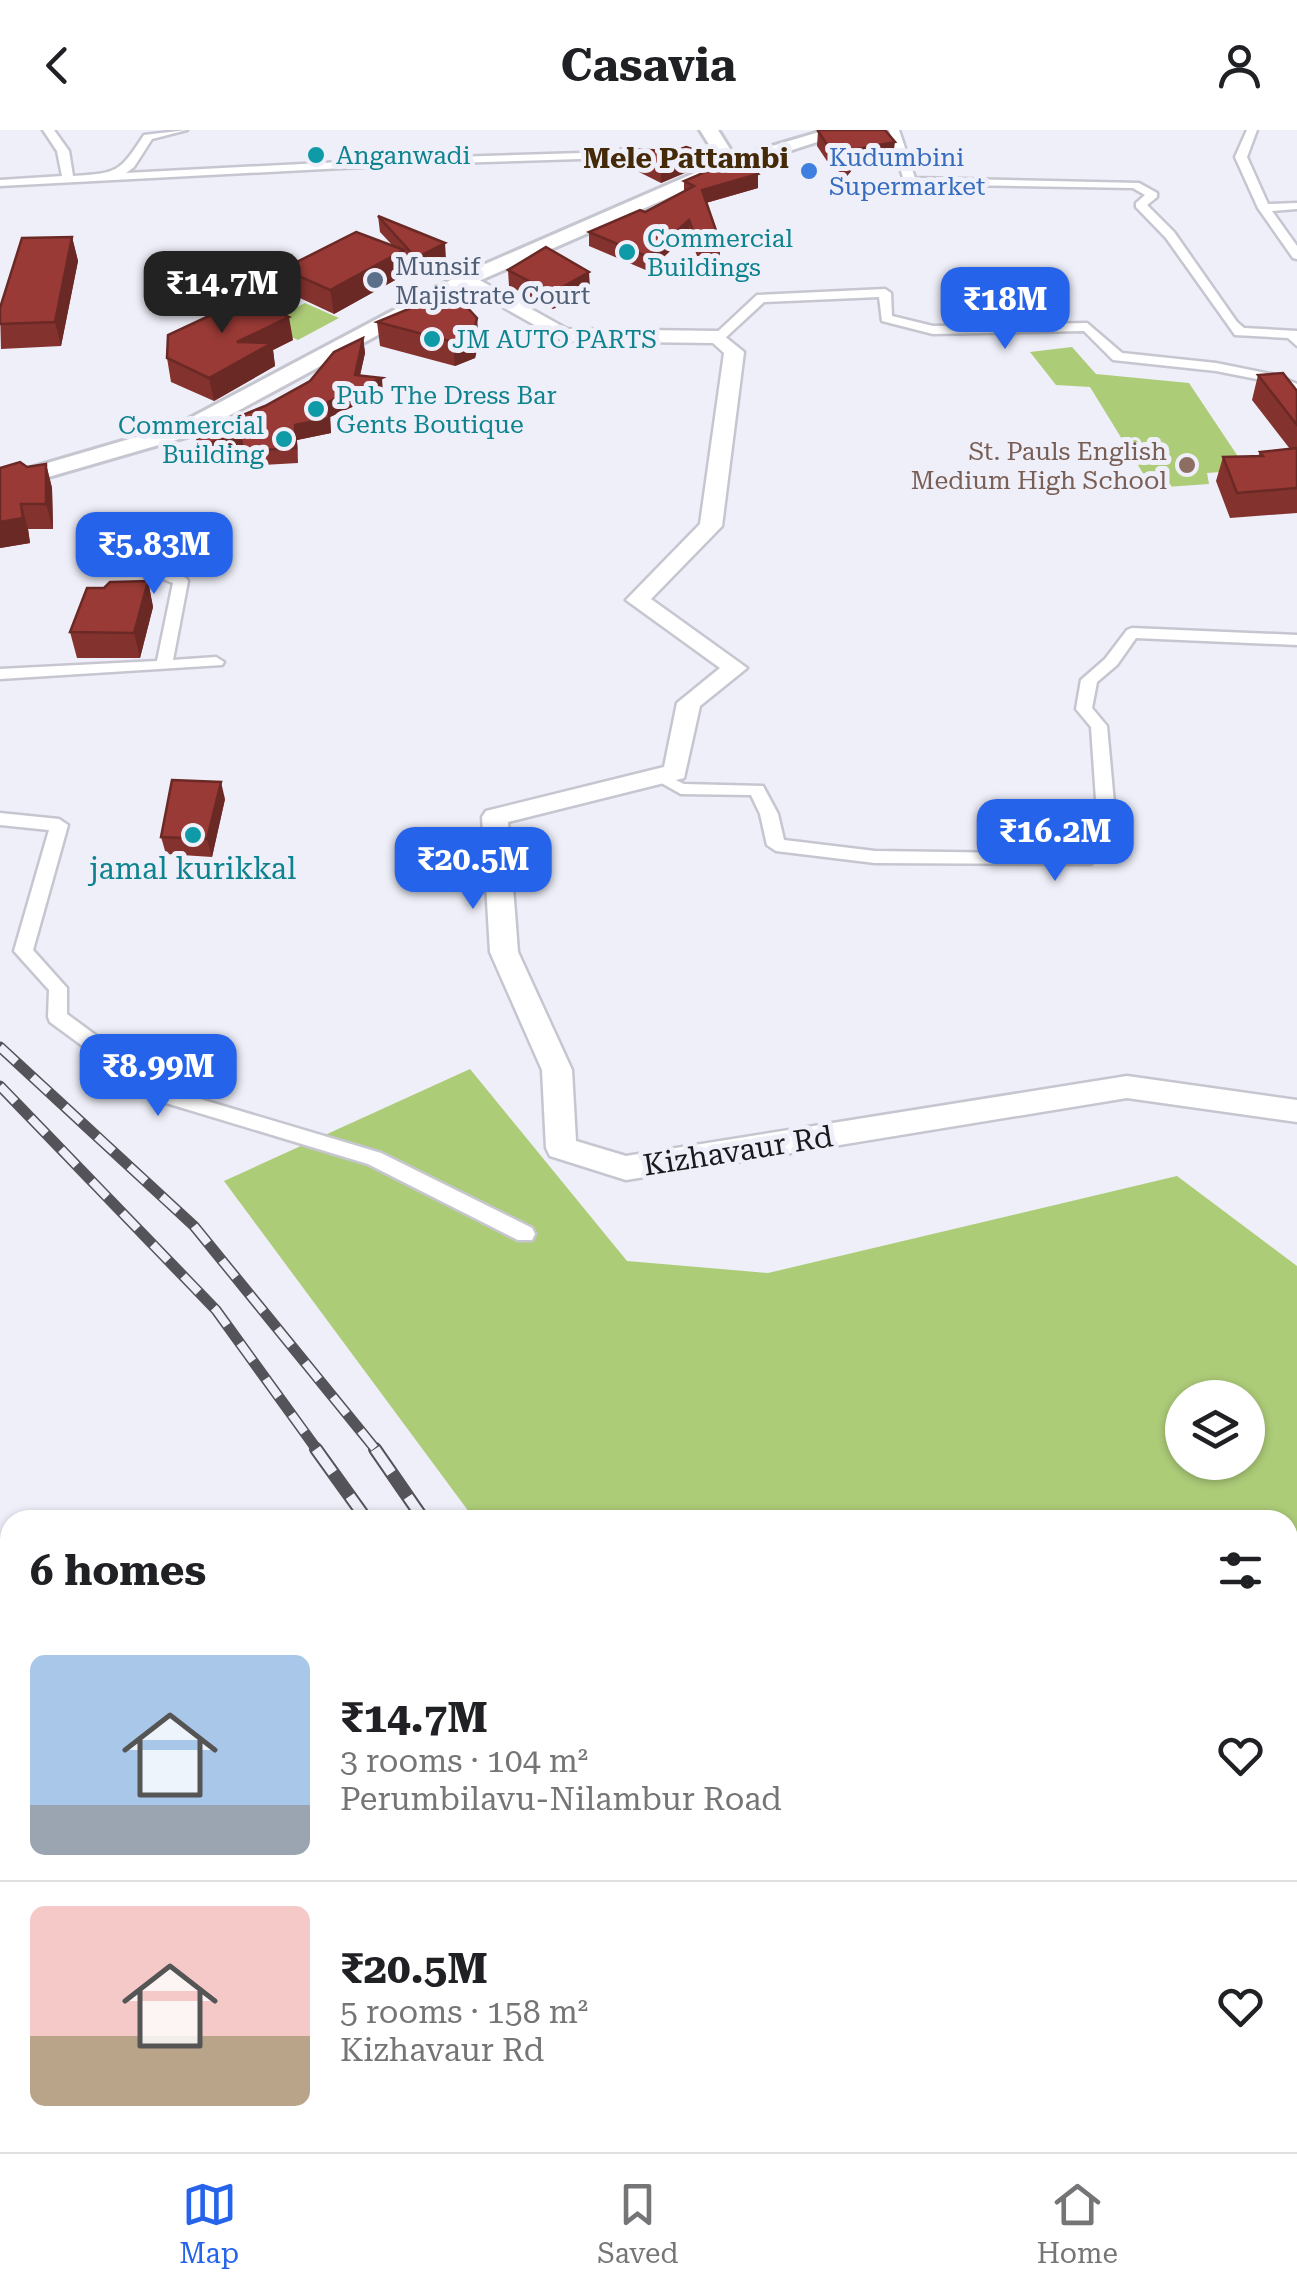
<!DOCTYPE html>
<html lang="en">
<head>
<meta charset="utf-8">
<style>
  :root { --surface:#fff; --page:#f6f6f6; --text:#202124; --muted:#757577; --line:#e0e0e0; --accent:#2563eb }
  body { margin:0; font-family:"Roboto Serif",serif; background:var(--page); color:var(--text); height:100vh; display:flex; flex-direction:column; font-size:38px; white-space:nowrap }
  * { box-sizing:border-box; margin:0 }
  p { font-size:32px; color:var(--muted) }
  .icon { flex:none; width:55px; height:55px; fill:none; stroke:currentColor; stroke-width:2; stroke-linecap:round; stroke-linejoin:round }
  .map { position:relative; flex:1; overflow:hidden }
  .side { position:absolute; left:0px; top:1380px; width:1298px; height:642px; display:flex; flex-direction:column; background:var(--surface); border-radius:30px 30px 0 0; box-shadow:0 2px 8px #0004 }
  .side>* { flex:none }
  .buttons { position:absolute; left:1165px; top:1250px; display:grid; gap:20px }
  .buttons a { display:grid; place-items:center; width:100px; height:100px; border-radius:50%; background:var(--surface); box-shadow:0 2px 8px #0004; font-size:50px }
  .price { position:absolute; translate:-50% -85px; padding:0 22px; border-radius:20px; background:var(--accent); color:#fff; font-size:32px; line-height:65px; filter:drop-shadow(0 2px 5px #0008) }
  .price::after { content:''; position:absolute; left:50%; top:60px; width:30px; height:22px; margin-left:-15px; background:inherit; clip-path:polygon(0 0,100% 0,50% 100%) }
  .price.active { background:#222; color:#fff }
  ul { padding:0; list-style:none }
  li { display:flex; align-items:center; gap:30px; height:250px; padding:0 30px }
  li+li { border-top:2px solid var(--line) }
  li span { display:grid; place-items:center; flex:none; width:280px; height:200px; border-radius:15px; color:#555 }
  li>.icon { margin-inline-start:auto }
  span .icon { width:120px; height:120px; fill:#fffc; stroke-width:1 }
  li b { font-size:42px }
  h2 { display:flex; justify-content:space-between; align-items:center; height:120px; padding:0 30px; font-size:42px }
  header { display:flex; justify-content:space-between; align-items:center; height:130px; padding:0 30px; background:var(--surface); font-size:45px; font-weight:700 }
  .tabs { display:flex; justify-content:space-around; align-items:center; height:140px; border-top:2px solid var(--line); background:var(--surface); font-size:28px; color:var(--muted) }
  .tabs a { display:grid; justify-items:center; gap:5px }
  .tabs .active { color:var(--accent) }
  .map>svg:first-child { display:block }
  .green { fill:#adcc78; fill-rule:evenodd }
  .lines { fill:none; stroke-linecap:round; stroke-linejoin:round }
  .street-casing { stroke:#c6c6d0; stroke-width:5 }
  .secondary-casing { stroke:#c6c6d0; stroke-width:5 }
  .primary-casing { stroke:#c6c6d0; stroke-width:6 }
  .street { fill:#fff; fill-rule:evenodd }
  .secondary { fill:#fff; fill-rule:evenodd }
  .primary { fill:#fff; fill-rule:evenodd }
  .rail-far1-casing { stroke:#535359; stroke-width:11 }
  .rail-casing { stroke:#535359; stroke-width:14 }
  .rail-far1 { stroke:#efeff9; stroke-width:8; stroke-dasharray:22; stroke-linecap:butt }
  .rail { stroke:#efeff9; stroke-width:10; stroke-dasharray:29; stroke-linecap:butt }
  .wall { fill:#84322e }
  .shaded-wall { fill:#6b2926 }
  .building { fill:#993a36; stroke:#6b2926; stroke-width:2.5 }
  .culture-dot { fill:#0f9aa8; stroke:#efeff9; stroke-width:4 }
  .shop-dot { fill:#3f7fe0; stroke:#efeff9; stroke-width:4 }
  .service-dot { fill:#5c6f8a; stroke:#efeff9; stroke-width:4 }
  .education-dot { fill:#8d6e63; stroke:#efeff9; stroke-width:4 }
  .labels { text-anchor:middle; stroke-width:10; stroke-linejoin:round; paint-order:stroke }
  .far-culture-label { font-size:25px; fill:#0d838f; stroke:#efeff9; text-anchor:start }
  .far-shop-label { font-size:25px; fill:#366cbe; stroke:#efeff9; text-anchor:start }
  .far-service-label { font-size:25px; fill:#4e5e75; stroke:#efeff9; text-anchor:start }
  .far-education-label { font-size:25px; fill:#785e54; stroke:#efeff9; text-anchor:end }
  .far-neighbourhood-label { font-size:28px; font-weight:bold; fill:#442a09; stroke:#efeff9 }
  .culture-label { font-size:30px; fill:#0d838f; stroke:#efeff9 }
  .street-label { font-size:30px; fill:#1a1a1e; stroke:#efeff9 }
</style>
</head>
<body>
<header><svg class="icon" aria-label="back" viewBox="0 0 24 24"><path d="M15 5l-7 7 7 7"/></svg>Casavia<svg class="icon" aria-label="person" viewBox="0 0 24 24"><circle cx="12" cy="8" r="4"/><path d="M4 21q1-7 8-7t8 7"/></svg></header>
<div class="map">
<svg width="1297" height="2022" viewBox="0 0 1297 2022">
  <rect width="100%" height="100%" fill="#efeff9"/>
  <g class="green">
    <path d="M305 173 339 188 298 210 263 194Z"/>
    <path d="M1072 217 1096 244 1189 253 1247 340 1207 343 1209 354 1152 358 1090 257 1056 255 1030 222Z"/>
    <path d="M470 939 627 1131 768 1143 1177 1046 1297 1136V2022H879L872 2013 1288 2012V1390H475L224 1051ZM1182 1268H1248V1332H1182Z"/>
  </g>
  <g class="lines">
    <defs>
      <g id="street">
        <path d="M43 0H54L69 21 73 46C118 43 119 43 144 5L187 0 152 9 134 37 126 43 419 28 645 21 651 24 645 27 419 34 0 56V50L62 46 57 21Z"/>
        <path d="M889 0H899L915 48 1139 53 1157 63V67L1147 75 1174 102 1237 192 1244 198 1297 201V216L1288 208 1235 205 1166 108 1136 77V73L1145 65 1133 58 910 54 904 51Z"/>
        <path d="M1247 0H1257L1247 27 1268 74 1297 73V79L1272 81 1297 116V129L1293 128 1258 78 1235 27Z"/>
        <path d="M885 159 891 163 892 186 933 196 1087 193 1122 223 1216 233 1276 245 1297 254V263L1267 251 1216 241 1113 230 1084 201 933 204 882 191 879 167 764 172 723 210 712 207 757 165Z"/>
        <path d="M105 417 186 448 188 451 173 530 216 527 224 532 222 535 0 549V539L157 531 173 453 100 424 98 421Z"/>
        <path d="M1132 498 1297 505V515L1136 508 1117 535 1097 552 1092 578 1107 596 1115 684 1112 713 1091 734 875 733 776 721 767 715 760 684 751 665 681 664 649 646 657 641 684 654 763 656 778 684 784 710 875 721 1081 724 1095 711 1097 684 1091 597 1076 579 1081 550 1105 529 1127 500Z"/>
        <path d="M0 683 59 689 68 695 33 820 67 858V884L170 960 381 1023 532 1098 535 1104 532 1110H518L368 1034 156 970 50 892 48 887 49 860 14 821 49 700 0 695Z"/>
      </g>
      <g id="secondary">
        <path d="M467 143 567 199 718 201 744 222 722 396 651 469 747 538 700 576 684 648 508 692 518 822 572 940 576 1011 626 1026 1127 946 1297 970V992L1127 968 626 1050 550 1026 546 1018 542 940 490 822 482 687 486 681 664 637 677 573 720 538 626 470 700 394 724 223 713 213 563 211 460 153V145Z"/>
        <path d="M0 1597 10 1601V1696L0 1692Z"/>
        <path d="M10 1995V2012H44V2022H0V2012Z"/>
      </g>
      <path id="primary" d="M700 0H718L735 27 826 0H854L736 38 474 153 193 305 0 361V347L177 295 460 145 720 32Z"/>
    </defs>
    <use href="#street" class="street-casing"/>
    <use href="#secondary" class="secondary-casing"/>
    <use href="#primary" class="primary-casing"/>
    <use href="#street" class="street"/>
    <use href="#secondary" class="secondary"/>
    <use href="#primary" class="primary"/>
    <defs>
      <g id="rail-far1">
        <path d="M0 917 194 1096 377 1321"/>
        <path d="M0 956 216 1180 318 1321"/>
      </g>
      <g id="rail">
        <path d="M316 1319 367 1390"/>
        <path d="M375 1319 424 1390"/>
        <path d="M737 2012 742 2022"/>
        <path d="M788 2012 793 2022"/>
      </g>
    </defs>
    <use href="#rail-far1" class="rail-far1-casing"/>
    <use href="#rail" class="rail-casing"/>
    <use href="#rail-far1" class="rail-far1"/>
    <use href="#rail" class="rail"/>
  </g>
  <g class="wall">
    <path d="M818 1 893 27 857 34 847 46 831 37 817 16Z"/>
    <path d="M619 19 715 30 661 53 619 32Z"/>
    <path d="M684 51 758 58 706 73 720 112V126H697L689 104 648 141 589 116V102L645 82 684 62Z"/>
    <path d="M378 86 446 129 418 144 404 129 406 144 334 184 287 162 283 139 393 116 380 102Z"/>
    <path d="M72 107 78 131 61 216 1 219 0 178Z"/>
    <path d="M508 140 590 158 553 179 509 156Z"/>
    <path d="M212 173 293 210 273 220 275 236 214 271 171 252 167 228 214 183Z"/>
    <path d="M377 192 479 212 475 228 455 236 380 216Z"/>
    <path d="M363 208 365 223 360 245 383 263 330 287 331 303 297 310 298 333 246 336 242 321 202 330 196 304 265 276 310 251Z"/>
    <path d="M1258 245 1297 261V383L1230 388 1216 351 1223 327 1258 326 1260 322 1290 319 1252 270Z"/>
    <path d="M46 334 52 358 53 399H28L30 413 0 418V338L27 337Z"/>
    <path d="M148 451 153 477 140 528H77L70 502 104 458Z"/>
    <path d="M225 669 212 727 166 724 161 707Z"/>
  </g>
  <g class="shaded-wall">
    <path d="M895 12 893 27 857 34 847 46 849 30 858 19Z"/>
    <path d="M715 18V30L661 53V41Z"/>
    <path d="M758 44V58L702 74V60Z"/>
    <path d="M689 90V104L648 141V127Z"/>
    <path d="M72 107 78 131 61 216 55 192Z"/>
    <path d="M445 113 446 129 418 144 416 128Z"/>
    <path d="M404 120 406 144 334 184 330 160Z"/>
    <path d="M589 142 590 158 553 179 552 163Z"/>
    <path d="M289 187 293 210 273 220 275 236 214 271 209 248 237 212Z"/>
    <path d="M477 188 479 212 475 228 455 236 453 212Z"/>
    <path d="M363 208 365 223 357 259 355 245Z"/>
    <path d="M382 248 383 263 330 287 331 303 297 310 298 333 295 295 328 272Z"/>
    <path d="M240 306 242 321 202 330 199 315Z"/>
    <path d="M46 334 52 358 53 399 46 374Z"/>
    <path d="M21 374 28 399 30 413 0 418V392Z"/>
    <path d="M148 451 153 477 140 528 134 503Z"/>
    <path d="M221 652 225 669 212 727 207 709Z"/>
  </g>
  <g class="building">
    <path d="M820 0H885L895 12 858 19 849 30 832 22 818 1Z"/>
    <path d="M686 17 695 20 696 17 715 18 661 41 619 19 675 21Z"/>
    <path d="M738 28 758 44 702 60 720 112H697L689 90 648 127 589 102 640 80 645 82 694 56 684 51Z"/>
    <path d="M378 86 445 113 416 128Z"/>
    <path d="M356 102 404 120 330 160 283 139Z"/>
    <path d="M72 107 55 192 0 194V178L22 108Z"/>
    <path d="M546 117 589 142 552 163 508 140Z"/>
    <path d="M452 161 477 188 473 204 453 212 377 192Z"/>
    <path d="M237 162 289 187 237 212 272 213 209 248 167 228 168 205 224 179 212 173Z"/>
    <path d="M363 208 355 245 382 248 328 272 329 288 295 295 296 318 244 321 240 306 199 315 196 304 265 276 310 251 334 222Z"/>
    <path d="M1283 243 1297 261V295L1258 245Z"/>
    <path d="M1297 318V358L1237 363 1223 327 1263 326 1260 322Z"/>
    <path d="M20 332 27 337 46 334V374H21L23 388 0 392V338Z"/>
    <path d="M148 451 134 503 70 502 87 458H104L110 452Z"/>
    <path d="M172 650 221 652 207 709 161 707Z"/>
  </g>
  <g class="culture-dot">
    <circle cx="316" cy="25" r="10"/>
    <circle cx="627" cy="122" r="10"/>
    <circle cx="432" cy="209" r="10"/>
    <circle cx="316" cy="279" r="10"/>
    <circle cx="284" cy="309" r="10"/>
    <circle cx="193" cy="705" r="10"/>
  </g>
  <circle class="shop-dot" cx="809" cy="41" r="10"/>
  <circle class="service-dot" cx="375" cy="150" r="10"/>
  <circle class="education-dot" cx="1187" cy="335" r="10"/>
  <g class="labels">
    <g class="far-culture-label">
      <text x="336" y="34">Anganwadi</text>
      <text x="647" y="117">Commercial<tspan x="647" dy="29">Buildings</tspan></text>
      <text x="452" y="218">JM AUTO PARTS</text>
      <text x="336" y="274">Pub The Dress Bar<tspan x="336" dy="29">Gents Boutique</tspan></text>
      <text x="264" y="304" text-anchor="end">Commercial<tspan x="264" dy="29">Building</tspan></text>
    </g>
    <g class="far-shop-label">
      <text x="829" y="36">Kudumbini<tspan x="829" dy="29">Supermarket</tspan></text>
    </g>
    <g class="far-service-label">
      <text x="395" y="145">Munsif<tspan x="395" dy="29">Majistrate Court</tspan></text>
    </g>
    <g class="far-education-label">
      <text x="1167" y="330">St. Pauls English<tspan x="1167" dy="29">Medium High School</tspan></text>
    </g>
    <g class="far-neighbourhood-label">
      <text x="686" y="38">Mele Pattambi</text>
    </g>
    <g class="culture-label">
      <text x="193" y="749">jamal kurikkal</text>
    </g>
    <g class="street-label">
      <text transform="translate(738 1021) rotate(-9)" y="10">Kizhavaur Rd</text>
    </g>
  </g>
</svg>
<div class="buttons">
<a><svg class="icon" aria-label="layers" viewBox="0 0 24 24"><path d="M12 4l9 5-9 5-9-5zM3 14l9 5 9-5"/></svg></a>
</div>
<b class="price active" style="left:222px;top:206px">₹14.7M</b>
<b class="price" style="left:1005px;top:222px">₹18M</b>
<b class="price" style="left:154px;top:467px">₹5.83M</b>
<b class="price" style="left:1055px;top:754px">₹16.2M</b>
<b class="price" style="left:473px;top:782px">₹20.5M</b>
<b class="price" style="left:158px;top:989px">₹8.99M</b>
<section class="side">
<h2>6 homes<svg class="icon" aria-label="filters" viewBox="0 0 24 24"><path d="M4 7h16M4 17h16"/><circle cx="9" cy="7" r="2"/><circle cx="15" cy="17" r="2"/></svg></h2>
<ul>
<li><span style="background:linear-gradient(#a9c7e8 75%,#9aa5b1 0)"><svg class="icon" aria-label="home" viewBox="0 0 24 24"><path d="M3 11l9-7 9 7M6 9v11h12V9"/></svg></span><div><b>₹14.7M</b><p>3 rooms · 104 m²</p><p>Perumbilavu-Nilambur Road</p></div><svg class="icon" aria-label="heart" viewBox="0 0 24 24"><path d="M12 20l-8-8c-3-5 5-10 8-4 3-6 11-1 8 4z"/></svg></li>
<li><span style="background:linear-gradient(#f6c9c9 65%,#b9a48a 0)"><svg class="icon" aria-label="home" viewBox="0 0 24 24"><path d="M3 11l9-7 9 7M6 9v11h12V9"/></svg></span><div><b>₹20.5M</b><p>5 rooms · 158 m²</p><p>Kizhavaur Rd</p></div><svg class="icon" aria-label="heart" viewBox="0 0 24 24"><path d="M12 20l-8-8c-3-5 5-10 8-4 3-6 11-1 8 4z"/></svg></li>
</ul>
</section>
</div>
<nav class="tabs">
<a class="active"><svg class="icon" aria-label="map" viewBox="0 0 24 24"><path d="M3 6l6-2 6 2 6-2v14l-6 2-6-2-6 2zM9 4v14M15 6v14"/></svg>Map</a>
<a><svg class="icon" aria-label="saved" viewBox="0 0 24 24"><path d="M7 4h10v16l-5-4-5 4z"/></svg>Saved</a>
<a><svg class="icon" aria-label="home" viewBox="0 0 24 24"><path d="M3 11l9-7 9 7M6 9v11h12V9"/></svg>Home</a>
</nav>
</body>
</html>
